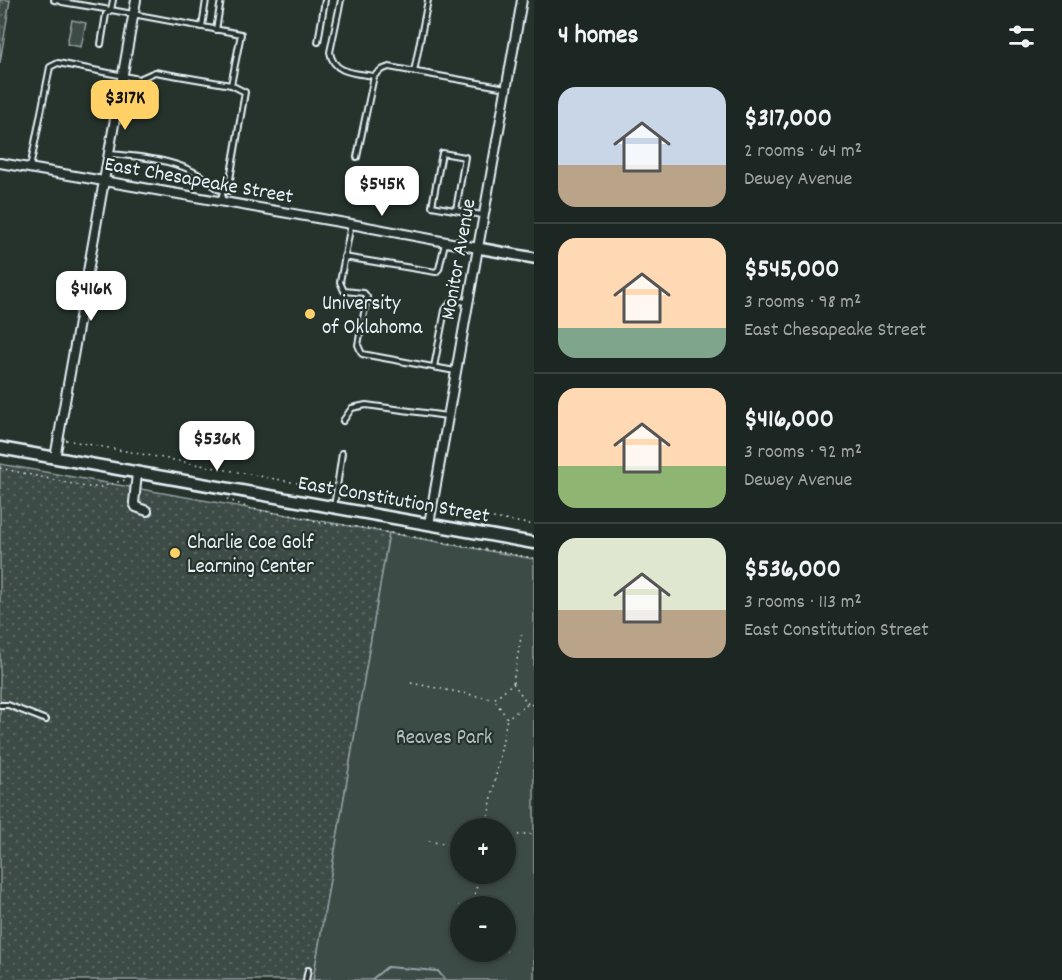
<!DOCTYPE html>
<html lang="en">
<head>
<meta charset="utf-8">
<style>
  :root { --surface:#1c2622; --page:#29322f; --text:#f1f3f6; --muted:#a0a5a5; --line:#3a4340; --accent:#ffd166 }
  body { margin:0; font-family:Dekko,sans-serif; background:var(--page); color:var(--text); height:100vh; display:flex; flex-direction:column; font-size:22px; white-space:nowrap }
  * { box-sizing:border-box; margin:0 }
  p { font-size:20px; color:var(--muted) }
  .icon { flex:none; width:33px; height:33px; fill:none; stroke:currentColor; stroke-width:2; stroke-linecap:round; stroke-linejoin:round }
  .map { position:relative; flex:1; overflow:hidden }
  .side { display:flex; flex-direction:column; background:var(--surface); width:528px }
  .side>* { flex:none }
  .buttons { position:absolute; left:450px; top:818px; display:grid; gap:12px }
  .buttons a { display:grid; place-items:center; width:66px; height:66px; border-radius:50%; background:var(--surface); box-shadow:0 3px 9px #0003,0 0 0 2px var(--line); font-size:30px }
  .price { position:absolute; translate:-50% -51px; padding:0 14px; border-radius:12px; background:#fff; color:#222; font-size:20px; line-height:39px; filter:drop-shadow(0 2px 3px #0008) }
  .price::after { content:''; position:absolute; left:50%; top:36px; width:18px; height:14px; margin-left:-9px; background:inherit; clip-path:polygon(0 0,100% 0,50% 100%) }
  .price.selected { background:var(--accent); color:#111 }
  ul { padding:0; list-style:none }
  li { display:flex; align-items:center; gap:18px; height:150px; padding:0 24px }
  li+li { border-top:2px solid var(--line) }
  li span { display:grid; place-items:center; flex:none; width:168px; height:120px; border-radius:18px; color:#555 }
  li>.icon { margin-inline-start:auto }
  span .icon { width:72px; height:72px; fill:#fffc; stroke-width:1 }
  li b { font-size:26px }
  h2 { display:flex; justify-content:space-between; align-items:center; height:72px; padding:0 24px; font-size:26px }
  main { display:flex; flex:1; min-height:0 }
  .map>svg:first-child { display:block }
  .grass { fill:url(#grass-dots); stroke:#939ea0; stroke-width:1.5 }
  .green { fill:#3e4b47; stroke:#939ea0; stroke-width:1.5; fill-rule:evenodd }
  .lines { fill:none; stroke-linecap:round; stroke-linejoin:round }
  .stream { stroke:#98a3a5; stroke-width:2 }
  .service-casing { stroke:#e8f1f8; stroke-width:8 }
  .minor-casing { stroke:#e8f1f8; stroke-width:12 }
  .tertiary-casing { stroke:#e8f1f8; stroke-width:14 }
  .secondary-casing { stroke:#e8f1f8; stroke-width:15 }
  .path { stroke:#e8f1f8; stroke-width:1.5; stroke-dasharray:1.5 4.5; stroke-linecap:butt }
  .service { stroke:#26332d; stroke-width:4 }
  .minor { stroke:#26332d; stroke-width:8 }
  .tertiary { stroke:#26332d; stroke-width:9 }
  .secondary { stroke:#26332d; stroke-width:10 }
  .poi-dot { fill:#ffd166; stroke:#26332d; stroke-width:2 }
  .labels { text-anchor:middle; stroke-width:4.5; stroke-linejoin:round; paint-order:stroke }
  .street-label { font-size:21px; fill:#e8f1f8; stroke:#26332d }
  .poi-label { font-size:21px; fill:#e8f1f8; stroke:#26332d; text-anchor:start }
  .park-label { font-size:21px; fill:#b5bfc3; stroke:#26332d }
</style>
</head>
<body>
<main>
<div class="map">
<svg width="534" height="980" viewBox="0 0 534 980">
  <defs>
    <pattern id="grass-dots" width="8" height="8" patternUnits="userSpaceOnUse" patternTransform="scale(1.5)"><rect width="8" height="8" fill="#3e4b47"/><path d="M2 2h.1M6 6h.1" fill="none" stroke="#5a6562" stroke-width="1.8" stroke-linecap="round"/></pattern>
  </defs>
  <rect width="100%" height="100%" fill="#26332d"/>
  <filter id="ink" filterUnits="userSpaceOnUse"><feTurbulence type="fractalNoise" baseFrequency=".0167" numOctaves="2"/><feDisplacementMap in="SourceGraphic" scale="12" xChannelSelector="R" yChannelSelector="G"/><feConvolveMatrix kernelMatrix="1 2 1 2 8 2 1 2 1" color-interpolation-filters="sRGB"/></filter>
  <g filter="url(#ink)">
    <g class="grass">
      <path d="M0 0H10L0 63Z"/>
      <path d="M0 464 389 533 313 980H0Z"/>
    </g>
    <g class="green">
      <path d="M72 20 86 23 81 47 67 44Z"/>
      <path d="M389 533 534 559V980H313ZM460 828H506V873H460ZM460 906H506V951H460Z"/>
    </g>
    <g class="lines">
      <path class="stream" d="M371 980 387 967 438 971 445 980"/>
      <defs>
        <g id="service">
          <path d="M54 0 62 1"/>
          <path d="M113 0 111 10 241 34 231 85"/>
          <path d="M341 0 330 52C333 74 356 73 374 76"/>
          <path d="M62 2 111 10 106 14 101 44"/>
          <path d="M202 27 206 0"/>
          <path d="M216 30 221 0"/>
          <path d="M318 42 325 0"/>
          <path d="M414 72 428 0"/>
          <path d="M110 154C147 157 191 161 217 189L223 190"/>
          <path d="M357 157 374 76 381 70 389 67 506 88"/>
          <path d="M30 168 50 67 58 63 139 79 155 72 231 85 245 92 228 191 223 190 221 202"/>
          <path d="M456 210 465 157 442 153 432 206 482 215"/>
          <path d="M351 224 340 282 344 291 364 293 367 297 358 345 362 354 455 371"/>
          <path d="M344 257 436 272 439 269 445 243"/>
          <path d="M434 367 445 310C451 300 456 300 467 302"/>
          <path d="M343 421 352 408 366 405 447 416"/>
          <path d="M334 507 342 453"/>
          <path d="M0 705H8L46 720"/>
          <path d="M306 980 308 970"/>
        </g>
        <g id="minor">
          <path d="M0 163 351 224 478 248"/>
          <path d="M55 458 136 0"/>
          <path d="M137 473 134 503 136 507 147 511"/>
          <path d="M429 524 522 0"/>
        </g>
        <path id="tertiary" d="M478 248 534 258"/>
        <path id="secondary" d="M0 448 534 543"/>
      </defs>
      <use href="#service" class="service-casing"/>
      <use href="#minor" class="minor-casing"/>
      <use href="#tertiary" class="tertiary-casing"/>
      <use href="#secondary" class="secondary-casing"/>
      <g class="path">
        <path d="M66 440 329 489"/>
        <path d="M0 468 86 487H101L125 480"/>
        <path d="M343 491 424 506"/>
        <path d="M227 499 251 509 307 518 321 523 345 525 534 558"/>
        <path d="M440 509 534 525"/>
        <path d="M411 683 493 699"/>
        <path d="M513 683 522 632"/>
        <path d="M528 704 513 683 494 699 507 718 528 704 534 705"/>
        <path d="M486 828 507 718"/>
        <path d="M506 837 524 834H534"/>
        <path d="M429 841 460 847"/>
        <path d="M473 906 479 873"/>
      </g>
      <use href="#service" class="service"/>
      <use href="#minor" class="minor"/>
      <use href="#tertiary" class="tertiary"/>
      <use href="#secondary" class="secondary"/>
    </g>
  </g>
  <g class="poi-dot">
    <circle cx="310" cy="314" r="6"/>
    <circle cx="175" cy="553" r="6"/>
  </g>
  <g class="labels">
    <g class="street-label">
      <text transform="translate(199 179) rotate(10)" y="7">East Chesapeake Street</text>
      <text transform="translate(457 259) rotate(-80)" y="7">Monitor Avenue</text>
      <text transform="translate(394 498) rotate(10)" y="7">East Constitution Street</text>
    </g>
    <g class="poi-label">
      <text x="322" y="309">University<tspan x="322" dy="24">of Oklahoma</tspan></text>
      <text x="187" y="548">Charlie Coe Golf<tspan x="187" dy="24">Learning Center</tspan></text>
    </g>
    <g class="park-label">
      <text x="444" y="743">Reaves Park</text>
    </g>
  </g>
</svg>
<div class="buttons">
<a>+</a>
<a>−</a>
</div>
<b class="price selected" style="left:125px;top:131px">$317K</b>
<b class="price" style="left:382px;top:217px">$545K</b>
<b class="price" style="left:91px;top:322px">$416K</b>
<b class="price" style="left:217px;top:472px">$536K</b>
</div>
<section class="side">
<h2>4 homes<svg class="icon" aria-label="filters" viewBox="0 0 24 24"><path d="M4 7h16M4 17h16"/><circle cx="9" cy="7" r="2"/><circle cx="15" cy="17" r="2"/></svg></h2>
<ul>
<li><span style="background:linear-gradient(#c9d6e8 65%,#b9a48a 0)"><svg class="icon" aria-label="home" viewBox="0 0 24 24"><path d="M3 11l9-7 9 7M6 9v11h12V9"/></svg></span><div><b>$317,000</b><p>2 rooms · 64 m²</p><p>Dewey Avenue</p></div></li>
<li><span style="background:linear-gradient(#ffd9b3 75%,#7fa58c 0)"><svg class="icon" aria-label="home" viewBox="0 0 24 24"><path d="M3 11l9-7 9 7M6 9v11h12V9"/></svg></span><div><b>$545,000</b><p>3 rooms · 98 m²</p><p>East Chesapeake Street</p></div></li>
<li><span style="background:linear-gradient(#ffd9b3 65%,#8fb573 0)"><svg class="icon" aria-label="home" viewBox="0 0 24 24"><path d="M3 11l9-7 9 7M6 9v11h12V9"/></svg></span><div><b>$416,000</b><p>3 rooms · 92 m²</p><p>Dewey Avenue</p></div></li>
<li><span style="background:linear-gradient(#dfe7d0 60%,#b9a48a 0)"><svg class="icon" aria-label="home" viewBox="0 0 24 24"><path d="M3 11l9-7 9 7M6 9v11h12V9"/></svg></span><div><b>$536,000</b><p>3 rooms · 113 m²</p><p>East Constitution Street</p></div></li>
</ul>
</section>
</main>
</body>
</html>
